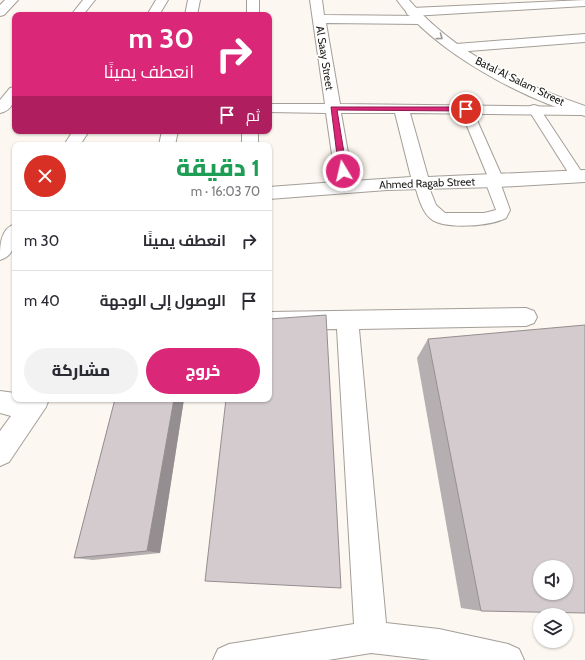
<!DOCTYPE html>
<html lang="ar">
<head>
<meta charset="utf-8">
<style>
	:root { --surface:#fff; --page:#f2f2f3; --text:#2b2b33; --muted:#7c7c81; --line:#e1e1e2; --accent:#db2777 }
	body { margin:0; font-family:Cabin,Cairo,sans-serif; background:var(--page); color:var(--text); direction:rtl; height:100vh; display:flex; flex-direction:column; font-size:15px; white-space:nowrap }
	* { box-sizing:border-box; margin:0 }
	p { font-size:13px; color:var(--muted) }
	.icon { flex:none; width:22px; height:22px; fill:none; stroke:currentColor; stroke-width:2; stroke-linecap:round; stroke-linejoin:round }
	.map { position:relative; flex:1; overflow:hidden; direction:ltr }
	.panel { position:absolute; left:12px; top:142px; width:260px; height:260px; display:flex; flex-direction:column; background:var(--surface); border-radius:8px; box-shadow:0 1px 3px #0004; direction:rtl }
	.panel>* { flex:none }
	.guide { position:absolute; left:12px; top:12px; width:260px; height:122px; border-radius:8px; box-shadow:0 1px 3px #0004; direction:rtl; background:#db2777; color:#fff; overflow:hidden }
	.tools { position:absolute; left:533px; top:560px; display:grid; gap:8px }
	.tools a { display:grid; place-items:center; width:40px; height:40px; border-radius:50%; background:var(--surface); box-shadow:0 1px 3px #0004; font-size:20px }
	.pin { position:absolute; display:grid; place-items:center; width:34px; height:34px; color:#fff; margin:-17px; border:2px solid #fff; border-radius:50%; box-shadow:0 1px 4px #0007 }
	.me { position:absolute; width:44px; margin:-22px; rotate:351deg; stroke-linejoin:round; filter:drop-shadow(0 0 3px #0008) }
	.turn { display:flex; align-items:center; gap:14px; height:84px; padding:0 12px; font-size:18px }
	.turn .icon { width:52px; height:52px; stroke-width:2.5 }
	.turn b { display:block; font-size:28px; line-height:34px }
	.then { display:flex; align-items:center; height:38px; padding:0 12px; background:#0003; gap:8px; font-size:15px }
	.round { display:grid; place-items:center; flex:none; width:42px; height:42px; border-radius:21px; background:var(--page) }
	.headline { display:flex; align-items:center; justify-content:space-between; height:68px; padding:0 12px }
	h1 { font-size:24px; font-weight:800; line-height:30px; color:#1e9e55 }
	.action { display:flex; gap:8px; margin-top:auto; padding:8px 12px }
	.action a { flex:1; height:46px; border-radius:24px; background:var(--accent); color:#fff; font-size:16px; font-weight:800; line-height:46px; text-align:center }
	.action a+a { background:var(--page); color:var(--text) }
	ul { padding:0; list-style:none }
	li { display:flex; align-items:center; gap:12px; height:60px; padding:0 12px; border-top:1px solid var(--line) }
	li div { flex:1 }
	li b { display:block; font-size:15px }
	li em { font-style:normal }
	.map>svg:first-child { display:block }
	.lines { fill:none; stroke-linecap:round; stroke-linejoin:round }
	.service-casing { stroke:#a39e98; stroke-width:2 }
	.minor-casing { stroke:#a39e98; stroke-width:2 }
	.primary-casing { stroke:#a39e98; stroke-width:2 }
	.service { fill:#fff; fill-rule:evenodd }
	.minor { fill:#fff; fill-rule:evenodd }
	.primary { fill:#fff; fill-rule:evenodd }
	.wall { fill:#b5afb1 }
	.shaded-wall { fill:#948e90 }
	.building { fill:#d3cbce; stroke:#948e90; fill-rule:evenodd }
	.oneway { stroke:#999998 }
	.route { fill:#db2777; stroke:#8e194d }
	.labels { text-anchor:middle; stroke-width:3; stroke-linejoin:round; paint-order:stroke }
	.far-street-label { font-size:11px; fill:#1d1c19; stroke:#fff }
</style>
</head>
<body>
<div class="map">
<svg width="585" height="660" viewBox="0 0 585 660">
	<rect width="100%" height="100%" fill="#fcf7f0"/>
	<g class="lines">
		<defs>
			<g id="service">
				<path d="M466,105l4,1 2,3 32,72 -3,4 9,25 -4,8c-15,8 -61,12 -75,1 -10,-8 -13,-24 -17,-36l2,-3 5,-2 5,2 10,25 9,8h39l12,-3 -11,-29 3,-4 -28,-68 2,-3z"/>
				<path d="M534,105l4,1 45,68 2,3 -2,3 -5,2 -5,-2 -45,-71 2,-3z"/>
			</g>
			<g id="minor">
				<path d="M5,0h13l-14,15 -4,1v-11z"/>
				<path d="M83,0h12l-12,15h-12z"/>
				<path d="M156,0h12l-9,15h-12z"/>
				<path d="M188,0h12l-3,15h-12z"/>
				<rect x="247" y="0" width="12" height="15"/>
				<path d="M310,0h12l2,15 96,1 4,1 2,3 -2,3 -4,1 -94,-1 14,81 245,3v6l-5,2 -170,-2 18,64 157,-7v12l-88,5 -110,3 -118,9v-12l67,-5 -10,-69 -57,-1v-8h56zM341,113h54l16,64 -58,4z"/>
				<path d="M585,0v6l-173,10 -4,-1 -2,-3 2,-3 4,-1z"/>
				<path d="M585,34v8l-129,10 -5,-1 -2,-3 2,-3 5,-1z"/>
				<path d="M15,87c0,12 -1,23 -15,26v-13l10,-12z"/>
				<path d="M73,131h16l-9,14h-16z"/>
				<path d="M162,131h16l-3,14h-16z"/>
				<rect x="242" y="131" width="16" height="14"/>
				<path d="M15,224c0,15 2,31 -15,36 0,-14 0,-31 15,-36z"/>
				<path d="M526,308l8,3 3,6 -3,6 -8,3 -167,3 27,294 53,6 69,15 11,5 5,11h-93l-60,-7 -43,7h-115l5,-11 11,-5 125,-20 -17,-295 -68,1v-18z"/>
				<path d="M0,391l15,2v6h34l-3,8 -37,55 -9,4v-35l11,-15 -11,-3z"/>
			</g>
			<path id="primary" d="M397,0h12c45,53 112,84 176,106v10c-60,-15 -152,-65 -188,-116z"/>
		</defs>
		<!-- service casing -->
		<use href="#service" class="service-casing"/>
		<!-- minor casing -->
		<use href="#minor" class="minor-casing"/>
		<!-- primary casing -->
		<use href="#primary" class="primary-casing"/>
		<!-- service -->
		<use href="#service" class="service"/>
		<!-- minor -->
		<use href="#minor" class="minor"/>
		<!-- primary -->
		<use href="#primary" class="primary"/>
	</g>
	<!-- wall -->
	<g class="wall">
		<path d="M428,339l53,272 -20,-3 -44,-250z"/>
		<path d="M115,399h69l-24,154 -67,7 -19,-2z"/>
	</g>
	<!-- shaded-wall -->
	<path class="shaded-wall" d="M174,399h10l-24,154 -13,-2z"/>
	<!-- building -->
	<g class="building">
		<path d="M326,315l15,273 -136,-7 21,-182h43v-80z"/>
		<path d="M585,325v288l-104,-2 -53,-272zM540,567h26v26h-26z"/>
		<path d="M115,399h59l-27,152 -73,7z"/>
	</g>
	<!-- one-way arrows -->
	<defs><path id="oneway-chevron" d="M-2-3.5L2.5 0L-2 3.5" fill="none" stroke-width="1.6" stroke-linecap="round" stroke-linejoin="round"/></defs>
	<use class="oneway" href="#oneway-chevron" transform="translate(440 37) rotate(36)"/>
	<!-- route -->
	<path class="route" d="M331,107h135l3,2 -3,2 -129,-1 10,61 -4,2 -4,-2z"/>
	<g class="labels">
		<!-- far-street labels -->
		<g class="far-street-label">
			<text transform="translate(325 58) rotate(81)" y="4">Al Saay Street</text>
			<text transform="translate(520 81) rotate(26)" y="4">Batal Al Salam Street</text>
			<text transform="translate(427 183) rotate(-2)" y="4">Ahmed Ragab Street</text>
		</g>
	</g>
</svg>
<div class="tools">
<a><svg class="icon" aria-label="sound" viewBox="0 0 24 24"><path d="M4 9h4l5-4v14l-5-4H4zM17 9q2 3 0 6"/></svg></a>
<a><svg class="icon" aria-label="layers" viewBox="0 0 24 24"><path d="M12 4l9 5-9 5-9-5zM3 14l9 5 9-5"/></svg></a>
</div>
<div class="pin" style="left:466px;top:109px;background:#d93025"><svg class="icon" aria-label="arrive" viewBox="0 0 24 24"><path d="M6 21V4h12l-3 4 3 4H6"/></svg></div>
<svg class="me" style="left:343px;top:171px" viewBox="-20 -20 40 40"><circle r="17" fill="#db2777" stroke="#fff" stroke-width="3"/><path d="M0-11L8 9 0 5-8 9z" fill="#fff"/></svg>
<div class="guide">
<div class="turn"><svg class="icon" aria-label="right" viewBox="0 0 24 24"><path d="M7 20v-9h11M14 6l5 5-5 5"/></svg><div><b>30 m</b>انعطف يمينًا</div></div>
<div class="then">ثم<svg class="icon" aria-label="arrive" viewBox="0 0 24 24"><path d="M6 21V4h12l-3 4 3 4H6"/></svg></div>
</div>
<section class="panel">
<div class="headline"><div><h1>1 دقيقة</h1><p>70 m · 16:03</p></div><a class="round" style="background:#d93025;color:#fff"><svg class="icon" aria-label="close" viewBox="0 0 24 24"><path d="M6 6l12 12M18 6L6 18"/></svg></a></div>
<ul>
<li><svg class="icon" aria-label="right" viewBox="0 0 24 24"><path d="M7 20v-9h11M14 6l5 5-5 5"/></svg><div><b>انعطف يمينًا</b></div><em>30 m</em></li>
<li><svg class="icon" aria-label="arrive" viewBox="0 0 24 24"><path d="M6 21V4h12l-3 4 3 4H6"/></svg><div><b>الوصول إلى الوجهة</b></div><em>40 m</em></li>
</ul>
<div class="action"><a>خروج</a><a>مشاركة</a></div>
</section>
</div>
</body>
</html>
